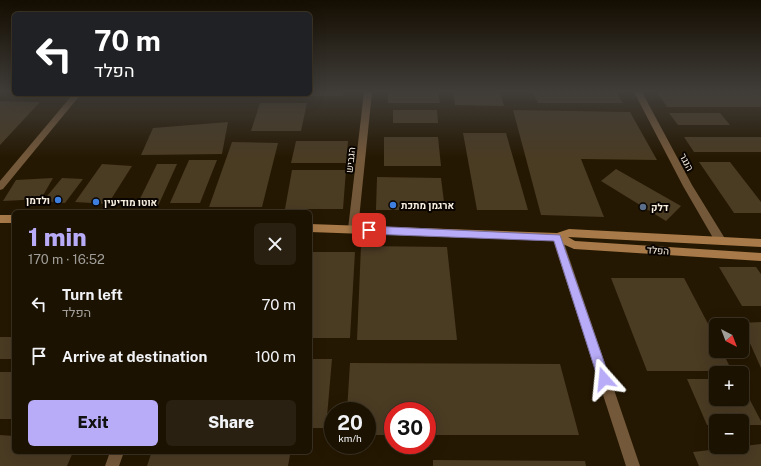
<!DOCTYPE html>
<html lang="en">
<head>
<meta charset="utf-8">
<style>
	:root { --surface:#1c1202; --page:#292011; --text:#f1f3f6; --muted:#a09e99; --line:#3a3224; --accent:#b8abf7 }
	body { margin:0; font-family:"Public Sans",Heebo,sans-serif; background:var(--page); color:var(--text); height:100vh; display:flex; flex-direction:column; font-size:15px; white-space:nowrap }
	* { box-sizing:border-box; margin:0 }
	p { font-size:13px; color:var(--muted) }
	.icon { flex:none; width:22px; height:22px; fill:none; stroke:currentColor; stroke-width:2; stroke-linecap:round; stroke-linejoin:round }
	.map { position:relative; flex:1; overflow:hidden }
	.details { position:absolute; left:12px; top:210px; width:300px; height:244px; display:flex; flex-direction:column; background:var(--surface); border-radius:6px; box-shadow:0 4px 16px #0002,0 0 0 1px var(--line) }
	.details>* { flex:none }
	.banner { position:absolute; left:12px; top:12px; width:300px; height:84px; border-radius:6px; box-shadow:0 4px 16px #0002,0 0 0 1px var(--line); background:#202124; color:#fff; overflow:hidden }
	.needle { width:26px; rotate:138deg }
	.fabs { position:absolute; left:709px; top:318px; display:grid; gap:8px }
	.fabs a { display:grid; place-items:center; width:40px; height:40px; border-radius:6px; background:var(--surface); box-shadow:0 4px 16px #0002,0 0 0 1px var(--line); font-size:20px }
	.speed { position:absolute; left:324px; top:402px; display:flex; gap:8px; font-size:20px; font-weight:700; text-align:center }
	.speed>* { display:grid; place-content:center; width:52px; height:52px; border-radius:50%; background:var(--surface); box-shadow:0 4px 16px #0002,0 0 0 1px var(--line); line-height:1 }
	.speed small { font-size:10px; font-weight:400 }
	.speed .limit { border:6px solid #d22; background:#fff; color:#111 }
	.pin { position:absolute; display:grid; place-items:center; width:34px; height:34px; color:#fff; margin:-17px; border-radius:8px; box-shadow:0 2px 6px #0006 }
	.me { position:absolute; width:44px; margin:-22px; rotate:342deg; stroke-linejoin:round; filter:drop-shadow(0 0 3px #0008) }
	.turn { display:flex; align-items:center; gap:14px; height:84px; padding:0 16px; font-size:18px }
	.turn .icon { width:52px; height:52px; stroke-width:2.5 }
	.turn b { display:block; font-size:28px; line-height:34px }
	.round { display:grid; place-items:center; flex:none; width:42px; height:42px; border-radius:6px; background:var(--page) }
	.summary { display:flex; align-items:center; justify-content:space-between; height:68px; padding:0 16px }
	h1 { font-size:24px; font-weight:800; line-height:30px; color:var(--accent) }
	.button { display:flex; gap:8px; margin-top:auto; padding:8px 16px }
	.button a { flex:1; height:46px; border-radius:6px; background:var(--accent); color:#111; font-size:16px; font-weight:800; line-height:46px; text-align:center }
	.button a+a { background:var(--page); color:var(--text) }
	ul { padding:0; list-style:none }
	li { display:flex; align-items:center; gap:12px; height:52px; padding:0 16px }
	li div { flex:1 }
	li b { display:block; font-size:15px }
	li em { font-style:normal }
	.map>svg:first-child { display:block }
	.building { fill:#4a3b23 }
	.lines { fill:none; stroke-linecap:round; stroke-linejoin:round }
	.street { fill:#74583a; fill-rule:evenodd }
	.secondary { fill:#a87a49; fill-rule:evenodd }
	.route { fill:#b8abf7; stroke:#786fa1 }
	.shop-dot { fill:#3f7fe0; stroke:#0a0501; stroke-width:1.5 }
	.service-dot { fill:#5c6f8a; stroke:#0a0501; stroke-width:1.5 }
	.labels { text-anchor:middle; stroke-width:4; stroke-linejoin:round; paint-order:stroke }
	.street-label { font-size:10px; fill:#f8efe1; stroke:#0a0501 }
	.poi-label { font-size:10px; font-weight:bold; fill:#f8efe1; stroke:#0a0501; text-anchor:start }
</style>
</head>
<body>
<div class="map">
<svg width="761" height="466" viewBox="0 0 761 466">
	<rect width="100%" height="100%" fill="#251802"/>
	<!-- building -->
	<g class="building">
		<path d="M310,92h33v4h-85v-2h52z"/>
		<path d="M388,92h50l2,11h-52z"/>
		<path d="M453,92h47l4,14 -49,-1z"/>
		<path d="M533,92h83l7,11h-85z"/>
		<path d="M657,92h100l4,4v11h-94z"/>
		<path d="M0,101l40,1 -40,43z"/>
		<path d="M260,103h47l-6,28h-50z"/>
		<path d="M393,110h44l1,13h-45z"/>
		<path d="M513,110l117,2 27,48 -76,-1 23,58 -63,-2z"/>
		<path d="M669,113h51l10,12h-52z"/>
		<path d="M228,122l-6,32 -81,1 12,-27z"/>
		<path d="M463,133h43l22,77h-51z"/>
		<path d="M384,137h54l3,29h-57z"/>
		<path d="M684,137h77v15h-67z"/>
		<path d="M296,141h52l-2,22h-55z"/>
		<path d="M232,142l46,1 -16,64h-53z"/>
		<path d="M189,160h28l-17,43h-30z"/>
		<path d="M699,162h31l31,40v11h-27z"/>
		<path d="M102,164l30,2 -24,38 -33,-2z"/>
		<path d="M157,164h20l-19,42 -21,-1z"/>
		<path d="M616,169l65,37 -15,15 -65,-40z"/>
		<path d="M292,170h54l-3,39h-58z"/>
		<path d="M377,177l64,1 4,32h-69z"/>
		<path d="M53,178l-12,21 -38,2 13,-21z"/>
		<path d="M62,178l21,1 -18,24 -22,-2z"/>
		<path d="M361,246l86,1 10,93h-100z"/>
		<path d="M310,252h45l-5,86h-40z"/>
		<path d="M719,267h37l5,7v32h-19z"/>
		<path d="M611,278h73l32,61v12h6l10,20h-85z"/>
		<path d="M761,322v46l-20,-45z"/>
		<rect x="0" y="337" width="14" height="22"/>
		<path d="M310,359h22l-6,69h-16z"/>
		<path d="M350,363l210,1 19,71h-152v-24h-34v24h-26v-24h-20z"/>
		<rect x="0" y="372" width="14" height="47"/>
		<path d="M687,379h29v20h26v-14l19,36v4h-19v-4h-26v4h-9z"/>
		<path d="M0,435l14,1v16h59l-6,14h-67z"/>
		<path d="M761,444v22h-62l-6,-14z"/>
		<path d="M151,454l139,1 -2,11h-141z"/>
		<path d="M433,460l152,1 1,5h-153z"/>
	</g>
	<g class="lines">
		<!-- street -->
		<g class="street">
			<path d="M364,92h8l-14,137 -1,3h-8l-1,-3z"/>
			<path d="M634,92h8l50,93 32,52 1,3 -1,3h-8l-33,-57z"/>
			<path d="M73,94h8l-78,95 -3,1v-9z"/>
			<path d="M557,233l4,1 1,3 78,229h-14l-74,-229 1,-3z"/>
			<path d="M110,452h14l-5,14h-14z"/>
		</g>
		<!-- secondary -->
		<g class="secondary">
			<rect x="0" y="215" width="14" height="8"/>
			<path d="M310,224l247,9 12,-4 192,10v8l-193,-10 7,4 186,12v8l-187,-12 -18,-8 -246,-9z"/>
		</g>
	</g>
	<!-- sky -->
	<linearGradient id="sky" x2="0" y2="1"><stop stop-color="#140d01"/><stop offset="0.58" stop-color="#403d39"/><stop offset="1" stop-color="#403d39" stop-opacity="0"/></linearGradient>
	<rect width="761" height="158" fill="url(#sky)"/>
	<!-- route -->
	<path class="route" d="M369,226l191,9 50,144 -2,5 -4,1 -4,-1 -2,-5 -44,-138 -185,-7 -5,-4z"/>
	<!-- markers -->
	<g class="shop-dot">
		<circle cx="58" cy="200" r="4"/>
		<circle cx="96" cy="202" r="4"/>
		<circle cx="393" cy="205" r="4"/>
	</g>
	<circle class="service-dot" cx="643" cy="207" r="4"/>
	<g class="labels">
		<!-- street labels -->
		<g class="street-label">
			<text transform="translate(350 160) rotate(-84)" y="4">הגביש</text>
			<text transform="translate(687 162) rotate(62)" y="4">הנגר</text>
			<text transform="translate(658 250) rotate(4)" y="4">הפלד</text>
		</g>
		<!-- poi labels -->
		<g class="poi-label">
			<text x="50" y="204" text-anchor="end">ולדמן</text>
			<text x="104" y="206">אוטו מודיעין</text>
			<text x="401" y="209">ארגמן מתכת</text>
			<text x="651" y="211">דלק</text>
		</g>
	</g>
</svg>
<div class="fabs">
<a><svg class="needle" viewBox="-14 -14 28 28"><path d="M0-13l5 13h-10z" fill="#e53935"/><path d="M0 13l5-13h-10z" fill="#a09e99"/></svg></a>
<a>+</a>
<a>−</a>
</div>
<div class="speed"><div>20<small>km/h</small></div><div class="limit">30</div></div>
<div class="pin" style="left:369px;top:230px;background:#d93025"><svg class="icon" aria-label="arrive" viewBox="0 0 24 24"><path d="M6 21V4h12l-3 4 3 4H6"/></svg></div>
<svg class="me" style="left:604px;top:379px" viewBox="-20 -20 40 40"><path d="M0-17L14 15 0 8-14 15z" fill="#b8abf7" stroke="#fff" stroke-width="4"/></svg>
<div class="banner">
<div class="turn"><svg class="icon" aria-label="left" viewBox="0 0 24 24"><path d="M17 20v-9H6M10 6l-5 5 5 5"/></svg><div><b>70 m</b>הפלד</div></div>
</div>
<section class="details">
<div class="summary"><div><h1>1 min</h1><p>170 m · 16:52</p></div><a class="round"><svg class="icon" aria-label="close" viewBox="0 0 24 24"><path d="M6 6l12 12M18 6L6 18"/></svg></a></div>
<ul>
<li><svg class="icon" aria-label="left" viewBox="0 0 24 24"><path d="M17 20v-9H6M10 6l-5 5 5 5"/></svg><div><b>Turn left</b><p>הפלד</p></div><em>70 m</em></li>
<li><svg class="icon" aria-label="arrive" viewBox="0 0 24 24"><path d="M6 21V4h12l-3 4 3 4H6"/></svg><div><b>Arrive at destination</b></div><em>100 m</em></li>
</ul>
<div class="button"><a>Exit</a><a>Share</a></div>
</section>
</div>
</body>
</html>
